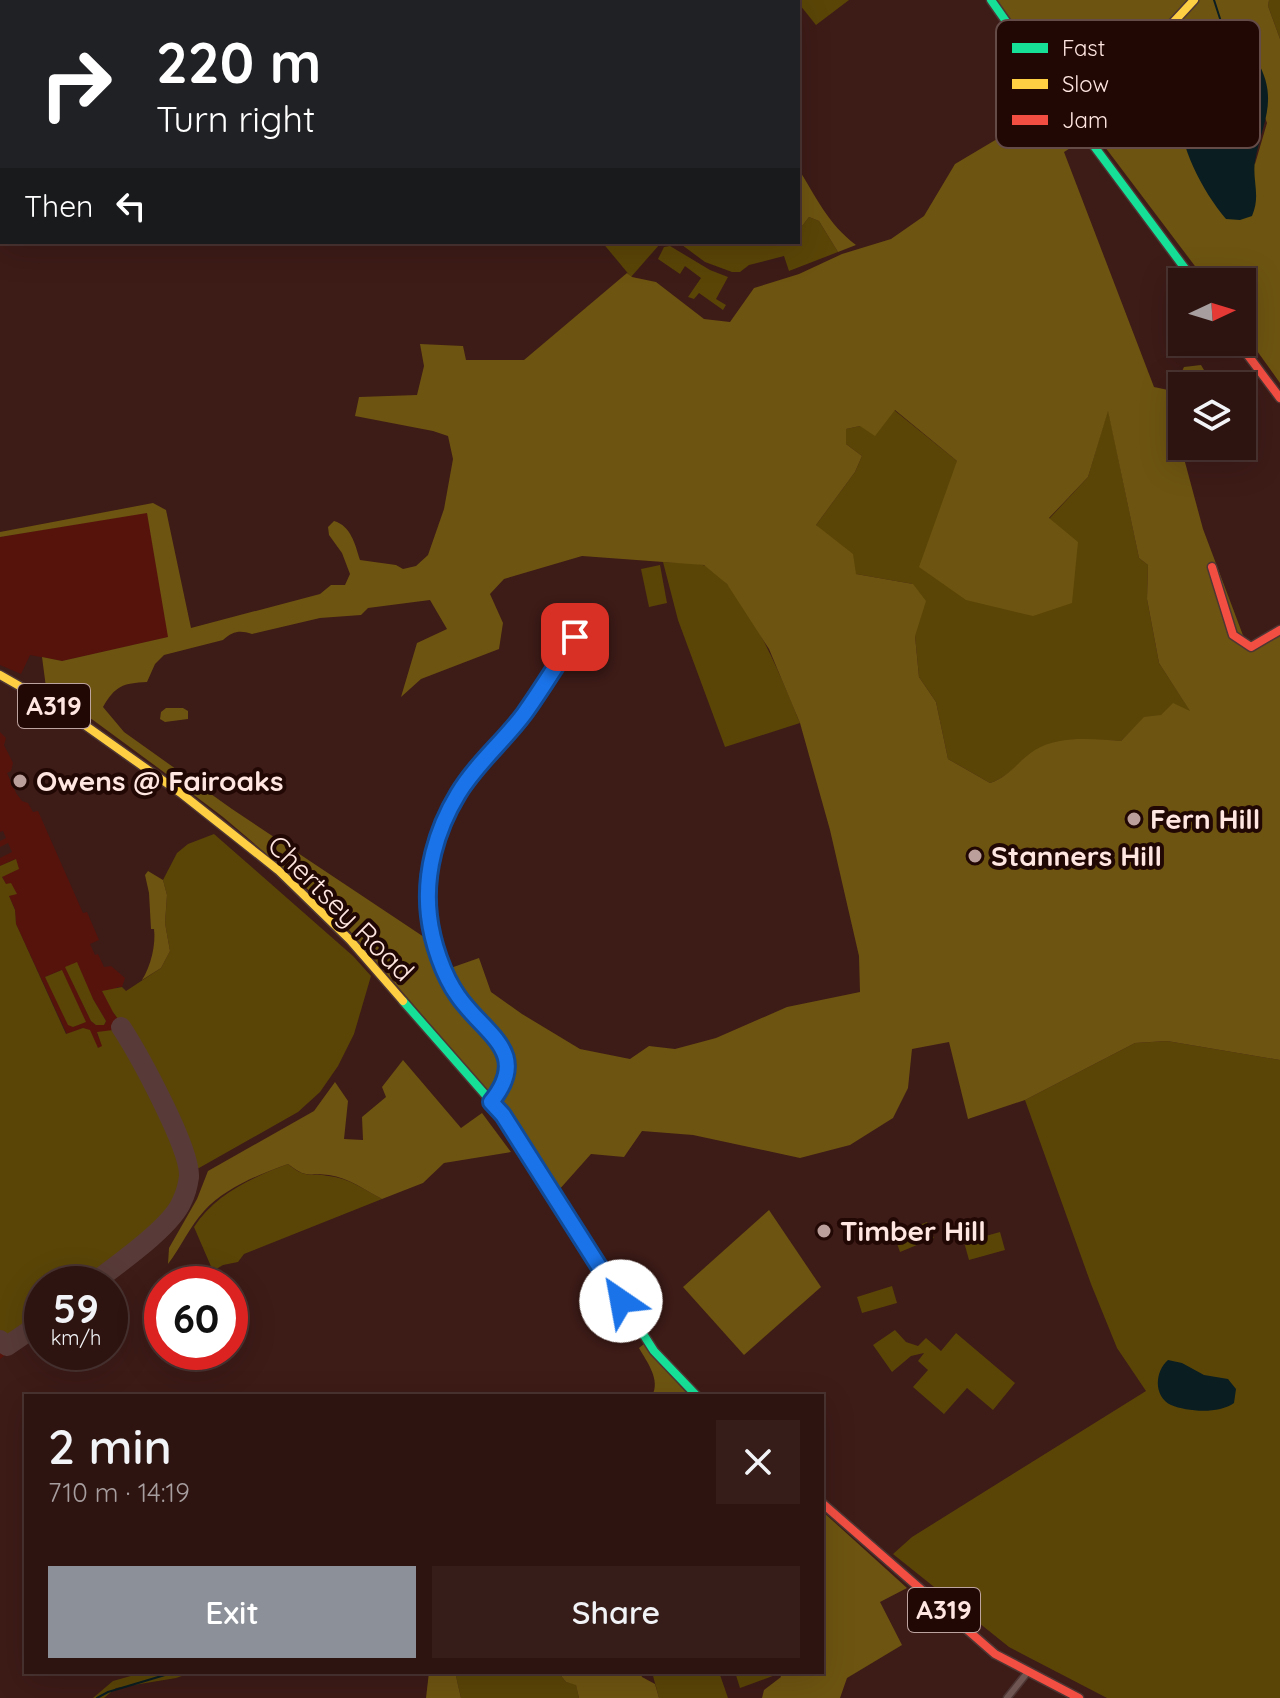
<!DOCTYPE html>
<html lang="en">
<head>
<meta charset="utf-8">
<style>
	:root { --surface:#2e1411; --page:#361d1a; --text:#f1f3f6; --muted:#a79e9f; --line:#493331; --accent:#8c9099 }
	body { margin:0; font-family:Quicksand,sans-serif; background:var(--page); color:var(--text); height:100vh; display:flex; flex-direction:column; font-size:30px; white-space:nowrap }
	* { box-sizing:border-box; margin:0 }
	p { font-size:26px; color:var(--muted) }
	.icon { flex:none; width:44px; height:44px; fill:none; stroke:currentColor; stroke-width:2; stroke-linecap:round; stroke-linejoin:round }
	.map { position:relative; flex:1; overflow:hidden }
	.sheet { position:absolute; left:24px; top:1394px; width:800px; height:280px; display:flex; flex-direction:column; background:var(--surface); border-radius:0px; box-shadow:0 8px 32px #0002,0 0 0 2px var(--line) }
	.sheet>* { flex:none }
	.hud { position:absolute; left:0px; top:0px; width:800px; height:244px; box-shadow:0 8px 32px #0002,0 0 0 2px var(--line); background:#202124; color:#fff; overflow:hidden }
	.needle { width:52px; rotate:86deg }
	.fabs { position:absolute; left:1168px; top:268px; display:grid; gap:16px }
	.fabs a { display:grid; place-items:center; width:88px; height:88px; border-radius:0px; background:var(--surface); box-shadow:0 8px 32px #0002,0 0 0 2px var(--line); font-size:40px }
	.speed { position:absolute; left:24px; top:1266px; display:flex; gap:16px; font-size:40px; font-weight:700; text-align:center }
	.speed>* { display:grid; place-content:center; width:104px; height:104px; border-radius:50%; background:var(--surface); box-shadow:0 8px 32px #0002,0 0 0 2px var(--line); line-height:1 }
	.speed small { font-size:20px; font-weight:400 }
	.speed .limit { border:12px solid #d22; background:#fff; color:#111 }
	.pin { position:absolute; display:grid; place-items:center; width:68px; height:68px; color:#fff; margin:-34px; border-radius:16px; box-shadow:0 4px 12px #0006 }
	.me { position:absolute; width:88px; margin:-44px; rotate:327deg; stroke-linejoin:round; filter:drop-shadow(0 0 6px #0008) }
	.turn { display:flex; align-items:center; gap:28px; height:168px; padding:0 24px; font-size:36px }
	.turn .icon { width:104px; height:104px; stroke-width:2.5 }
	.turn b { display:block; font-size:56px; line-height:68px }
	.then { display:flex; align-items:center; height:76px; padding:0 24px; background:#0003; gap:16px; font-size:30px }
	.round { display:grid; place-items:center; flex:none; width:84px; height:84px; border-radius:0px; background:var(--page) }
	.summary { display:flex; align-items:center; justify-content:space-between; height:136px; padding:0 24px }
	h1 { font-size:48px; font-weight:600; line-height:60px }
	.primary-button { display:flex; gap:16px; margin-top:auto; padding:16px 24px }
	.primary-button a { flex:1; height:92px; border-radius:0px; background:var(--accent); color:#fff; font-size:32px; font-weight:600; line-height:92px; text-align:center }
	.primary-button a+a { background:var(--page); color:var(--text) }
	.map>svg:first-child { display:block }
	.built { fill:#56130c; fill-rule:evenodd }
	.green { fill:#5a4507 }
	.forest { fill:#6d5411; fill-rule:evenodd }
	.water { fill:#0a1d21 }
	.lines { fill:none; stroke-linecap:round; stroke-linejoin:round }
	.stream { stroke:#0a1d21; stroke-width:2 }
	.taxiway { stroke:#583b38; stroke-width:20 }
	.street-casing { stroke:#4d3633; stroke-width:9 }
	.fast-casing { stroke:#4d3633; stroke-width:11 }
	.slow-casing { stroke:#4d3633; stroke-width:11 }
	.jam-casing { stroke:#4d3633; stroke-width:11 }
	.street { stroke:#705652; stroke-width:6 }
	.fast { stroke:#16e098; stroke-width:8 }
	.slow { stroke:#ffcf43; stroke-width:8 }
	.jam { stroke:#f24e42; stroke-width:8 }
	.route-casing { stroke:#114b97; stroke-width:20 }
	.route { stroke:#1a73e8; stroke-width:14 }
	.poi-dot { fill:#bb9f9a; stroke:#220805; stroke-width:3 }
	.labels { text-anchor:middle; stroke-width:8; stroke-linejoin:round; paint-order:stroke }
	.shield { fill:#220805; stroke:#bda39f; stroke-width:2 }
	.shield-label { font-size:26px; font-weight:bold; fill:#ffe6e1 }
	.poi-label { font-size:28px; font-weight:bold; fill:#ffe6e1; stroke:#220805; text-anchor:start }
	.street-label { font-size:28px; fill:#ffe6e1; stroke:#220805 }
	.key { fill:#220805; stroke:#644b47; stroke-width:2 }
	.key-label { font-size:22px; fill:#ffe6e1 }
</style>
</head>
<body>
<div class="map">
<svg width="1280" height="1698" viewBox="0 0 1280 1698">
	<rect width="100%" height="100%" fill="#3d1b17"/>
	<!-- built -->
	<g class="built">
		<path d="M147,512l22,125 -107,24 -32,-6 -9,19 -21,-9v-128z"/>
		<path d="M0,732l6,6 -2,7 9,18 -2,8 -4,2 9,20 6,8 6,2 5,9 5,-1 45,102 4,-1 12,28 -9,4 5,11 3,-1 6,13 7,-1 14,12 -3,9h-5l-4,25 34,49 44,103v24l-8,19 -35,41 -49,36h-21l73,-57 22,-22 8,-18v-23l-49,-109 -19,-25 -16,4 6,12 -5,2 -15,-20 -16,6 -51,-110 -1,-15 -6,-13 2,-1 -9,-19 16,-7 -3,-10 -15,7v-8l12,-6 -4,-9 -8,4v-6l6,-3 -3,-7 -3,1zM66,968l27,31 13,22 -2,4h-8l-5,-4zM61,970l24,52 -12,5 -28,-50z"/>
		<path d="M42,1312v15l-42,32v-28l3,4 8,1z"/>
	</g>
	<!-- green -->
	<g class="green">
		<path d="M770,0h79l-33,25 -20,-25z"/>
		<path d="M1269,0h11v39l-12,-33z"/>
		<path d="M809,217l10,4 19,31 -49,19 -5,-15 -35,9 -9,7h-8l-27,-10 -27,-20h120v-16h4z"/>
		<path d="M602,242h51l6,3 -28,32z"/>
		<path d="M670,246l40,24 18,7 -12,22 10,6 -3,5 -24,-17 -5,6 -6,-2 13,-19 -16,-12 -5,8 -22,-15 6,-12z"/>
		<path d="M1108,409l31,149 9,7 -1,34 12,64 32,49 -47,6 -23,23c-23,-1 -70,-2 -89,12 -15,11 -24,24 -42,30l-42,-24 -12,-57 -17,-25 -4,-41 -2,-52 -57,-10 -40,-49 39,-53 7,-16 -16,-12v-15l14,-3 34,-16 63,51 92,58 39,-42z"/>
		<path d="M663,562c12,1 32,-1 43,4 40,22 77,115 94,157l-75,24 -47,-127z"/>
		<path d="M660,565l7,38 -18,4 -8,-38z"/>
		<path d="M214,834l139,122 18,20 -17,58 -16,32 -18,26 -22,20 -99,56 -7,-1 -50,-115 -29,-40 -11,-21 20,-4 4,4 35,-23 9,-17 -5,-28 2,-28 -4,-15 14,-27 11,-9z"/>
		<path d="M16,859l3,10 -17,8 4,7 5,-1 6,11 -8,2 6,14 1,14 50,110 17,-6 7,2 8,18 4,-2 -5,-14 16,-2 23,32 42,96 4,20 -3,15 -6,12 -22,22 -73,57h-36v28l-33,24 -9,-5v-465z"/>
		<path d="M77,962l16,37 13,22 -2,4h-8l-5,-4 -26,-54z"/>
		<path d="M62,970l24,52 -13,5 -5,-2 -23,-48z"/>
		<path d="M1167,1041l113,19v638h-173l-98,-51 -116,-93 19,-17 234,-146 -29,-43 -26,-64 -66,-184 110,-57z"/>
		<path d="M288,1164c20,16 19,8 41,12 20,2 36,14 53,23l-138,55 -6,8 -15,3 -10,6 -19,-44c21,-33 59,-50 94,-63z"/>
		<path d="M927,1222l7,16 -34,14 -6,-17z"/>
		<path d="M1000,1232l5,18 -36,10 -5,-18z"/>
		<path d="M892,1286l5,17 -35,10 -5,-16z"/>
		<path d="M895,1330l11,12 12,4 8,-8 15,13 15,-18 59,50 -22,27 -26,-22 -23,26 -31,-27 15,-17 -10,-9 6,-8 -13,3 -19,16 -19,-27z"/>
		<path d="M145,1672h49l-18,6 -60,10 -12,10h-11l20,-17z"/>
		<path d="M455,1672h103l8,10 10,2 3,14h-118z"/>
		<path d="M652,1672h67l9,26h-69z"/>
		<path d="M735,1672h42l1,2 -38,14z"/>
	</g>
	<!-- forest -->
	<g class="forest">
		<path d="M996,0h273l-1,6 12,33v344l-38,-53v-48h-35l-127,-168 -17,-18zM1244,59l23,64 -12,41 -76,-63c20,-17 40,-35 65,-42z"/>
		<path d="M1059,102l24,38 -19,12 90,235 19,4 11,-24 17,-2 6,10 -5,11h-20v29l-7,10 28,104 44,117 33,-14v428l-113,-19 -32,2 -110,57 -57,19 -19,-77 -37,7 -4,39 -15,30 -43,27 -50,13 -107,-23 -51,-4 -18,26 -33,-3 -33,37 -61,-89 -166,-193 -108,-92 -62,-47 -68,-50 -46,-25 -5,-38 20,4 106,-24 -21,-124 -147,24v-5l153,-29 13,7 25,118 129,-34 11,-9h14l5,-11 -8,-21 -13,-18 -1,-8 6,-6c17,5 21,23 26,39l36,5 7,4 13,-3 12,-11 16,-46 9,-50 -5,-23 -15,-5 -78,-15 4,-19 58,-2 7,-29 -4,-22 43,2 3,14h58l103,-87 5,4 24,5 48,37 26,3 24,-34 45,-14 43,-20 49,-15 33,-23 31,-52zM895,410l62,51 -38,106 47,33 67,16 39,-13 6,-61 -29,-24 39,-41 20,-66 31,147 9,7 -1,34 12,64 31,48 -17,-8 -12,12 -17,2 -23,24c-28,-2 -61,-6 -86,9 -17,11 -26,27 -45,33l-42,-24 -12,-57 -17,-25 -4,-41 11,-35 -13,-17 -57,-10 -3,-20 -37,-29 39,-53 7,-16 -16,-12v-15l14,-3 15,10zM582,556l122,9 23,19 42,65 31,74 30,107 29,126 1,36 -73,15 -71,31 -41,11 -26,-3 -19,13 -50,-10 -58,-35 -31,-22 -12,-34 -37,13 -12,-30 -198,-132 -108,-77 -21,-25c12,-21 20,-24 44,-25l8,-18 9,-9 59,-15c10,-9 17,-10 29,-6l68,-16 41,-3 7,-7 62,-8 17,29 -30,14 -16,54 20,-18 78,-30 4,-26 -13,-29 14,-15z"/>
		<path d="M798,168c18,29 30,56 58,77l-18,7 -19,-31 -10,-4 -7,9h-4z"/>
		<path d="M166,708h17l5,3v8l-23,3 -5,-3 1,-7z"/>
		<path d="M148,871l15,9 4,15 -2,28 5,28 -9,17 -19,12c9,-14 14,-36 12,-51h-3l-2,-36 -4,-18z"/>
		<path d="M403,1060l58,68 21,-15 29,39 -67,11 -21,20 -41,16c-17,-9 -33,-21 -53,-24 -22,-3 -20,5 -41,-11 -28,10 -63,24 -84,47 -14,15 -23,36 -36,53l1,-16 28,-49 11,-28 106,-60 21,-29 13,19 -4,38 19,1 -1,-23 24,-20 -4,-10z"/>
		<path d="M769,1210l52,77 -77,68 -61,-68z"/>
		<path d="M644,1344l45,52h-37c9,-16 -5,-34 -13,-48z"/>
		<path d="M822,1511l85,77 -27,14 22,43 -55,33 -7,20h-78l2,-8 17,-13 -2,-5h43z"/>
		<path d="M429,1672h26l6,26h-35z"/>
		<path d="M558,1672h82l2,5 13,7 4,14h-80l-3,-13 -10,-3z"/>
	</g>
	<!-- water -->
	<g class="water">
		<path d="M1244,59h12c24,40 6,63 -1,102 -3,20 6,34 -3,55l-12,4 -14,-1c-25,-30 -50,-78 -47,-118 21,-17 39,-35 65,-42z"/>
		<path d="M1168,1360l14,3 22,12 24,4 8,10 -2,14c-15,11 -46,9 -63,2 -18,-9 -16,-34 -3,-45z"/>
	</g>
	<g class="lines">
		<!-- stream -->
		<g class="stream">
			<path d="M1214,0l20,62"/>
			<path d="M97,1698l11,-6 67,-20"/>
		</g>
		<!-- taxiway -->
		<g class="taxiway">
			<path d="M92,1284c23,-18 80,-57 90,-83 3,-6 6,-17 7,-24 2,-28 -51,-124 -68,-150"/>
			<path d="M0,1340l7,6 35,-24"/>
		</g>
		<defs>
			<path id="street" d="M1007,1698l20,-25"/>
			<g id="fast">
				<path d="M991,0l97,138 107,144"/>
				<path d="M403,1001l100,114 151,236 43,45"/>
				<path d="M491,1102c9,-14 19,-28 14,-45 -7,-27 -37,-44 -51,-68 -37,-61 -32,-137 5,-197 14,-22 34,-41 51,-61"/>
			</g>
			<g id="slow">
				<path d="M1079,124l115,-124"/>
				<path d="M0,675l72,41 110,78 96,76 72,70 53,61"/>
			</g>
			<g id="jam">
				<path d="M1238,342l42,56"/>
				<path d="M1212,567l21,68 18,12 29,-17"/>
				<path d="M510,731l65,-94"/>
				<path d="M822,1503l173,151 84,44"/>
			</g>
		</defs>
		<!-- street casing -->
		<use href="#street" class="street-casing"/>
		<!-- fast casing -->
		<use href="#fast" class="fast-casing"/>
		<!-- slow casing -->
		<use href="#slow" class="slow-casing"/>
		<!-- jam casing -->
		<use href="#jam" class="jam-casing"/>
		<!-- street -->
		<use href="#street" class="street"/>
		<!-- fast -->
		<use href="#fast" class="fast"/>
		<!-- slow -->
		<use href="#slow" class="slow"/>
		<!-- jam -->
		<use href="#jam" class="jam"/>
	</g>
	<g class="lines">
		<defs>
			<path id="route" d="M575,637c-17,25 -33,52 -51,77 -20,27 -48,50 -66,80 -22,36 -34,80 -29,122 3,26 14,59 29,80 26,38 74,56 33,106l12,13 118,186"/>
		</defs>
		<!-- route casing -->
		<use href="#route" class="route-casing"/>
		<!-- route -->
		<use href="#route" class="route"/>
	</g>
	<!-- markers -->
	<g class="poi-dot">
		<circle cx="20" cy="781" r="8"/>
		<circle cx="1134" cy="819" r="8"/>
		<circle cx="975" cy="856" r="8"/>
		<circle cx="824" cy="1231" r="8"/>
	</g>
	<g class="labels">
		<!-- shield labels -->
		<g class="shield">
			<rect x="18" y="684" width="72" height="44" rx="6"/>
			<rect x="908" y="1588" width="72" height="44" rx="6"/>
		</g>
		<g class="shield-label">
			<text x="54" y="715">A319</text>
			<text x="944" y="1619">A319</text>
		</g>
		<!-- poi labels -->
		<g class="poi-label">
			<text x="36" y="791">Owens @ Fairoaks</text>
			<text x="1150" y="829">Fern Hill</text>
			<text x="991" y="866">Stanners Hill</text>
			<text x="840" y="1241">Timber Hill</text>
		</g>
		<!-- street labels -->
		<g class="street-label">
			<text transform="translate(341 908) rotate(45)" y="10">Chertsey Road</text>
		</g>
	</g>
	<!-- legend -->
	<rect x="996" y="20" width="264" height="128" rx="12" class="key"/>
	<rect x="1012" y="43" width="36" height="10" fill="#16e098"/>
	<rect x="1012" y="79" width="36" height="10" fill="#ffcf43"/>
	<rect x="1012" y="115" width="36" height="10" fill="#f24e42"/>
	<g class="key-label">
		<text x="1062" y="56">Fast</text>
		<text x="1062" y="92">Slow</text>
		<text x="1062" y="128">Jam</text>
	</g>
</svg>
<div class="fabs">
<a><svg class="needle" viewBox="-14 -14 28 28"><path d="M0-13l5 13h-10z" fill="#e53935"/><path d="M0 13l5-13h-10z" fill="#a79e9f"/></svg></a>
<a><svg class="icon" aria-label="layers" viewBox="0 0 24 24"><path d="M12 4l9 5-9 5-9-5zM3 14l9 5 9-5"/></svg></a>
</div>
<div class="speed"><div>59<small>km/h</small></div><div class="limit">60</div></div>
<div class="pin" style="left:575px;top:637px;background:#d93025"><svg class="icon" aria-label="arrive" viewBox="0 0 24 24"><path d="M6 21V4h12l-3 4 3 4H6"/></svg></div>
<svg class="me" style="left:621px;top:1301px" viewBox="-20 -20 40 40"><circle r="19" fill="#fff"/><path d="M0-13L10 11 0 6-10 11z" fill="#1a73e8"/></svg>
<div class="hud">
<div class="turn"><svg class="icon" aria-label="right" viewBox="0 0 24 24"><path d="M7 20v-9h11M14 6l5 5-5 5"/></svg><div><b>220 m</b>Turn right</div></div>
<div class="then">Then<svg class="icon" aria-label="left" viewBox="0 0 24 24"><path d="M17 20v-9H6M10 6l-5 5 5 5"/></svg></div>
</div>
<section class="sheet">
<div class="summary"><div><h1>2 min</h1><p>710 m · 14:19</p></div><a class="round"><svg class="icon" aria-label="close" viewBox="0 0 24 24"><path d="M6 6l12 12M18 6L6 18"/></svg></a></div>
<div class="primary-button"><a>Exit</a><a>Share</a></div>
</section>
</div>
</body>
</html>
